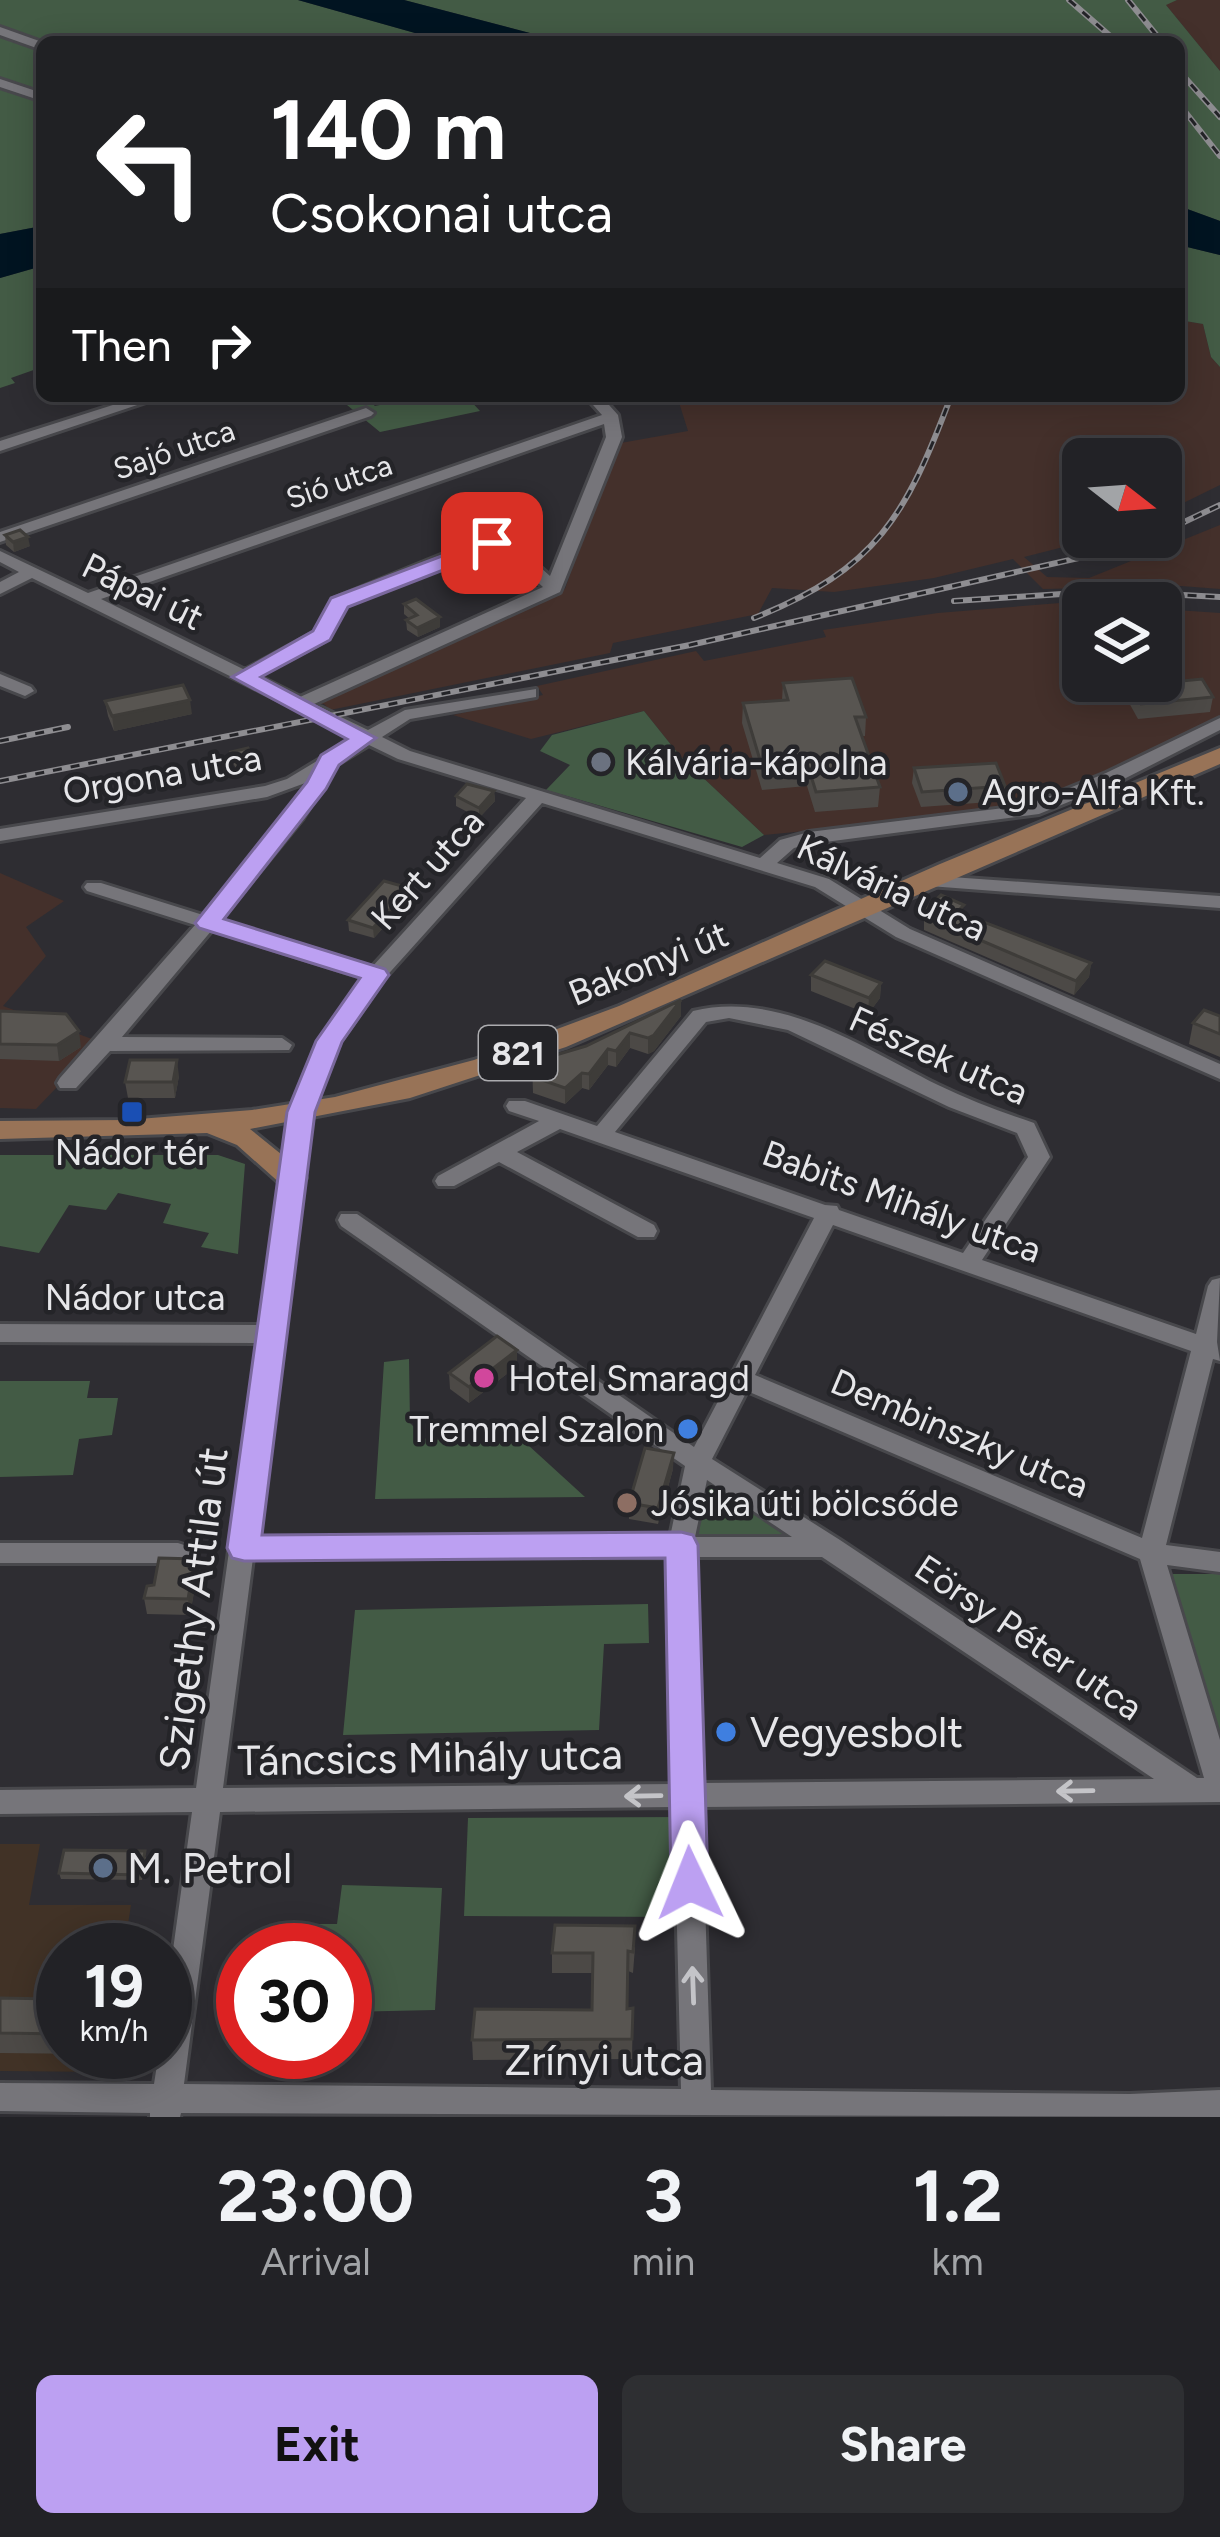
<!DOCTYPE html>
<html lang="en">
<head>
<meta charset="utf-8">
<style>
	:root { --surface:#222226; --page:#2e2f32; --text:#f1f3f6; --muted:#a2a4a7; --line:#3f3f43; --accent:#bca0f2 }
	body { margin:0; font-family:Figtree,sans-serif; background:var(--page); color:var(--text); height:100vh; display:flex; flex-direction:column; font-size:45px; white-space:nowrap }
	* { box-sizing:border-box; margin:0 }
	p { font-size:39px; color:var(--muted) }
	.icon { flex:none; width:66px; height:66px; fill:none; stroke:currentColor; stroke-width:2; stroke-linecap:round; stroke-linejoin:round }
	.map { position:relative; height:2117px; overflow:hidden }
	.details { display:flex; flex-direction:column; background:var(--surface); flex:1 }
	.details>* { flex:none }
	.top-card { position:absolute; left:36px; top:36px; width:1149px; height:366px; border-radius:18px; box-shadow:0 6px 30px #0003,0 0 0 3px var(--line); background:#202124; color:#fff; overflow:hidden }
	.needle { width:78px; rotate:107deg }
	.fabs { position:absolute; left:1062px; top:438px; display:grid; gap:24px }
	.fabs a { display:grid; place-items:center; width:120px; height:120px; border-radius:18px; background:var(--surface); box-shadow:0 6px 30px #0003,0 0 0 3px var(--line); font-size:60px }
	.speed { position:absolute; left:36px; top:1923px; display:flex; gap:24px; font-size:60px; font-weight:700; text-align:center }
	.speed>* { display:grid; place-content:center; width:156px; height:156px; border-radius:50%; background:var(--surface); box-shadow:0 6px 30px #0003,0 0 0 3px var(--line); line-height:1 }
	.speed small { font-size:30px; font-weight:400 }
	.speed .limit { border:18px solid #d22; background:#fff; color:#111 }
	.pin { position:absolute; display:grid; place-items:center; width:102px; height:102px; color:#fff; margin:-51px; border-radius:24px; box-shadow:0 6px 18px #0006 }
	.me { position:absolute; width:132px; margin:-66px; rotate:358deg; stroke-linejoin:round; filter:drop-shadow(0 0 9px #0008) }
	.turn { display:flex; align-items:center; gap:42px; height:252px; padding:0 36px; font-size:54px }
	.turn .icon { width:156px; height:156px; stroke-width:2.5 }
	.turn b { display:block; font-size:84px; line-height:102px }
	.then { display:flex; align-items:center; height:114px; padding:0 36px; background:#0003; gap:24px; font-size:45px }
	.eta { display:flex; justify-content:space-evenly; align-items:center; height:204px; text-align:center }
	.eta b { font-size:72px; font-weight:700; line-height:84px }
	.cta { display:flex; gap:24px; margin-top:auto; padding:24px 36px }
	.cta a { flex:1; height:138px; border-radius:18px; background:var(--accent); color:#111; font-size:48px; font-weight:700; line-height:138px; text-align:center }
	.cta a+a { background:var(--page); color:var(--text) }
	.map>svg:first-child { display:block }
	.commercial { fill:#413226 }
	.industrial { fill:#44302b }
	.green { fill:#435b45 }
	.water { fill:#011421 }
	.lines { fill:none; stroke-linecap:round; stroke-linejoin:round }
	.minor-casing { stroke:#48484c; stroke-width:6 }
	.major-casing { stroke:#48484c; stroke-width:6 }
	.minor { fill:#76757a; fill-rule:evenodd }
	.major { fill:#987357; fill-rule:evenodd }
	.rail-casing { stroke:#8e8d91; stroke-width:6 }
	.rail { stroke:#242428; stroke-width:3; stroke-dasharray:9; stroke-linecap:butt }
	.wall { fill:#4c4946 }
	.shaded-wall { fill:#3e3c39 }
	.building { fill:#585551; stroke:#3e3c39; stroke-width:3 }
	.oneway { stroke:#c4c4c8 }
	.route { fill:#bca0f2; stroke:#7a689d; stroke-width:3 }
	.worship-dot { fill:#6b7280; stroke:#242428; stroke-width:4.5 }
	.service-dot { fill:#5c6f8a; stroke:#242428; stroke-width:4.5 }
	.transit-dot { fill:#1a4fb4; stroke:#242428; stroke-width:4.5 }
	.hotel-dot { fill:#d1479c; stroke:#242428; stroke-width:4.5 }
	.shop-dot { fill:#3f7fe0; stroke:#242428; stroke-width:4.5 }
	.education-dot { fill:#8d6e63; stroke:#242428; stroke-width:4.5 }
	.labels { text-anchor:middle; stroke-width:9; stroke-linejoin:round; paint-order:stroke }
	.far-street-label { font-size:30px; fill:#e6e6e9; stroke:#242428 }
	.shield { fill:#242428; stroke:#acacaf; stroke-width:3 }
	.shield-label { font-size:33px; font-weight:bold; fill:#e6e6e9 }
	.street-label { font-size:36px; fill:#e6e6e9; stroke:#242428 }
	.poi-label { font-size:36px; fill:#e6e6e9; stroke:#242428; text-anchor:start }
	.near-street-label { font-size:42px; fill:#e6e6e9; stroke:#242428 }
	.near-poi-label { font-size:42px; fill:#e6e6e9; stroke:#242428; text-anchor:start }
</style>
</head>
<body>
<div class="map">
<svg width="1220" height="2117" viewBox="0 0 1220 2117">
	<rect width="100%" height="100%" fill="#2e2d32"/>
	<!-- commercial -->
	<path class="commercial" d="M0,1844h40l-11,61h102l-7,45h-61v102h45l-3,20 -105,-1z"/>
	<!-- industrial -->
	<g class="industrial">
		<path d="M1177,0h43v71l-55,-67z"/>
		<path d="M1179,320l24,4 8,33 9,10v118l-59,29v-55h-78v78h20l-79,20 23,20 42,1 131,-53v64l-39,-3 -138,3 -30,-30 -79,19 -100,14 -62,-4 -14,26 -145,29 -3,10 -280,57 -6,-6h-17l258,-115 50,-145 73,-13 -11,-35h502z"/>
		<path d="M1060,603l23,2v76h78v-72l59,4v105l-153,76 -54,17 -249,24 -84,-79 -36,-45 -113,28 -78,-24 90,-20 -6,-9 159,-35 8,10 122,-24 -3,-7 115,-17z"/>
		<path d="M0,873l64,28 -38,26 20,29 -43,50 97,36 -64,67 -36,-1z"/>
	</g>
	<!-- green -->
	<g class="green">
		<path d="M0,0h298l149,42h-405v184l-42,8z"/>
		<path d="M404,0h773l-11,5 54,66v150l-41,-15v-164h-615z"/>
		<path d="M1179,245l41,10v112l-9,-10 -8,-33 -24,-4z"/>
		<path d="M42,266v101l-31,11 4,5 -15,5v-110z"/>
		<path d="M336,396h27l12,10 47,-10h44l14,15 -100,21z"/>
		<path d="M644,711l36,45 84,79 -22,12 -196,-57 24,-25 -30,-14 12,-16z"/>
		<path d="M0,1155h218l27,9 -7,90 -37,-7 8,-14 -46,-10 8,-19 -53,-11 -12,17 -37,-5 -30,48 -39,-7z"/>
		<path d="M409,1359l1,64 21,21 32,-21 28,23 25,-12 69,63 -210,2 9,-137z"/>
		<path d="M0,1381h90l-3,17h31l-6,37 -33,4 -6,36 -73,2z"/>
		<path d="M707,1479l101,62 -112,-5z"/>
		<path d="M1172,1574h48v161z"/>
		<path d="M648,1604l1,39 -45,1 -5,86 -256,5 12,-125z"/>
		<path d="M683,1817l4,100 -223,-1 4,-98z"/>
		<path d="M342,1885l100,3 -7,122 -90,2v-62h-44l2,-26h34z"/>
	</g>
	<!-- water -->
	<g class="water">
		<path d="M298,0h106l160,42h-117z"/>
		<path d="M1179,206l41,15v34l-41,-10z"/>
		<path d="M42,226v40l-42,12v-44z"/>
	</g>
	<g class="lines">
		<defs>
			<g id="minor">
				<path d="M0,27l42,15v8l-42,-15z"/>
				<path d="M0,79l42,14v8l-42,-14z"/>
				<path d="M141,396h23l-164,55v-10z"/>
				<path d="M585,396h16l17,19 4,22 -62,155 -246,112 54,26 37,-20 131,-21v8l-6,1 -120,21 -28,18 28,14 350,107 20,-18 29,-8 219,-27 78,-32 114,-55v12l-100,51 -81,33 -229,30 -16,4 -17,15 52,16 81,50 310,135v15l-324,-142 -81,-50 -273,-84 -159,177 -43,62 -28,70 -56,426 414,-1 15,-71 -344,-240 -3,-6 3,-6h16l337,233 120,-229 -254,-89 -43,23 137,73 3,6 -3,6h-16l-139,-75 -45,24h-16l-3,-5 3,-5 101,-55 -30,-10 -3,-5 3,-5h16l72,25 96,-115c87,-21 170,37 245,74 31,15 63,27 96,38l16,34 -68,103 214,74 12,-48 4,-6 8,-2 -3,64 3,19 -7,-2 -47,186 54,7v20l-53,-7 53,175v62l-518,5 9,283 419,4 90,-4v27l-1039,-4 -1,4h-30v-4l-150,-2v-28l154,1 5,-32h6v-44l27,-196 -192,2v-24l196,-2 62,-445 -258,-1v-18l260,1 30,-213 30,-71 44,-63 -152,-48 -90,107 160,1 10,7 -3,5 -179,1 -34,37h-16l-3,-5 3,-5 135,-153 -108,-34 -3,-4 3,-4h14l102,32 74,-89 31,-44 -41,15 -267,44v-12l265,-43 22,-7 68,-41 -323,-160 -32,16v-12l19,-10 -19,-10v-11l88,42 514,-178zM604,424l2,13 -56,139 -37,-33 -40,-1 -140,57 -18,33 -70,38 -144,-71zM481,550l22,1 40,36 -243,110 -42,-21 70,-37 18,-33zM369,745l29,14 128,39 -154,169 -152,-47 83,-102 33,-53zM729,1018l59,12 161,77 68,26 11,24 -65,96 -124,-43 -2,-4 -12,-1 -210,-73 91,-110zM833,1225l358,126 -49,187 -387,-163zM747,1391l393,168 64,219h-7l-357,-238 -128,-81zM707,1480l85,57h-97zM669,1557l5,227 -451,4 30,-230zM694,1557h128l332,222 -453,4zM674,1807l7,282 -497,-5 36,-272z"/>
				<path d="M366,408l8,5 -3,3 -371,126v-10z"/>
				<path d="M0,674l31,13 3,4 -9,5 -25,-10z"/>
				<path d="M923,875l297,21v12l-304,-23 -3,-4z"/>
				<path d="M0,1543h178l9,3 4,7 -4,7 -9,3h-178z"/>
			</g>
			<path id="major" d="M1220,748v16l-654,283 -156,51 -160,31 52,42 4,7 -4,7h-20l-45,-40 -30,-12 -207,6v-18l126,-1 126,-10 83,-13 139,-37 145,-54 321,-142z"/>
		</defs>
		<!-- minor casing -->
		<use href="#minor" class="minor-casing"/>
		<!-- major casing -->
		<use href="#major" class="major-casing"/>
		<!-- minor -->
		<use href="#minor" class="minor"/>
		<!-- major -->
		<use href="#major" class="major"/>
		<defs>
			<g id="rail">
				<path d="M1069,0l48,42"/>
				<path d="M1128,0l34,42"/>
				<path d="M1179,71l41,46"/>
				<path d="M1179,104l41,52"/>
				<path d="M1161,533l59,-28"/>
				<path d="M954,601l154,-10 112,6"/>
				<path d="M754,618c123,-49 152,-102 197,-222"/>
				<path d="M0,741l68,-14"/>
				<path d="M0,781l690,-136 402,-90 58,-18"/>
			</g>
		</defs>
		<!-- rail casing -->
		<use href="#rail" class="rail-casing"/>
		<!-- rail -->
		<use href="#rail" class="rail"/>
	</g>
	<!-- wall -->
	<g class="wall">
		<path d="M5,535l25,11 -16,6 -8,-7z"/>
		<path d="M404,604l36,13v10l-22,10 -11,-7 -1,-10 4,-1 -6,-5z"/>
		<path d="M783,683l83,34 -1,19h-3l18,51 -2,20 -63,5 -8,-26 -45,4 -20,-67 1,-20 39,-3z"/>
		<path d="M1130,686l83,11 -3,15 -72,7 -10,-18z"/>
		<path d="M105,701l87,13 -78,17 -6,-15z"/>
		<path d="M231,752l25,18 -16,4 -8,-12z"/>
		<path d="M914,768l91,18 -1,15 -83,6 -9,-24z"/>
		<path d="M494,791l1,10 -16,17 -23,-12v-10z"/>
		<path d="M410,898l-36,40 -25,-7 -1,-11z"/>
		<path d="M924,911l39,4 128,48 -2,14 -15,18 -150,-65z"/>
		<path d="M811,975l70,8 -1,15 -12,16 -57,-23z"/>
		<path d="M681,1000v16l-27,35 -6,3 -18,-6 -14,19 -8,-2 -19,25 -7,-2 -17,16 -32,-11 -1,-31 54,-16z"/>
		<path d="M0,1011l81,36 -22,14 -59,-2z"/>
		<path d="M1220,1016v41l-31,-13 4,-21z"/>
		<path d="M179,1076l-4,22h-47l-3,-16z"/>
		<path d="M517,1350v16l-48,37 -19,-14 -1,-16z"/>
		<path d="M673,1469l-15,55 -29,-5v-16z"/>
		<path d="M195,1559l2,16 -7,40 -43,-1 -3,-16 10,-13z"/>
		<path d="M146,1857l-4,23 -81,-1 -2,-6z"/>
		<path d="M635,1947l-2,26 -5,-2 -1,38 6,-1 -1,51 -159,1 -1,-20 120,-30v-37h-40v-20z"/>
		<path d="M63,1960v92h30v2l-93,-1v-55l53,1z"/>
	</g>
	<!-- shaded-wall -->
	<g class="shaded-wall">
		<path d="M28,537l2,9 -16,6 -1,-10z"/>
		<path d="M440,617v10l-22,10 -1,-9z"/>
		<path d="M190,700l2,14 -78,17 -2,-15z"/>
		<path d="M255,760l1,10 -16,4 -2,-10z"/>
		<path d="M494,791l1,10 -16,17v-10z"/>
		<path d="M409,888l1,10 -36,40 -1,-10z"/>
		<path d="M1091,963l-2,14 -15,18 2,-14z"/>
		<path d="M881,983l-1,15 -12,16 1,-16z"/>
		<path d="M681,1000v16l-27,35 -6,3v-16z"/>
		<path d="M79,1031l2,16 -22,14 -2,-16z"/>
		<path d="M630,1033v15l-14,19v-16z"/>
		<path d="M608,1049v16l-19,25v-16z"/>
		<path d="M177,1060l2,16 -4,22 -2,-16z"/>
		<path d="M582,1073v15l-17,16v-16z"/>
		<path d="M517,1350v16l-48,37v-16z"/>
		<path d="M674,1453l-1,16 -15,55v-16z"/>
		<path d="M195,1559l2,16 -7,40 -2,-16z"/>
	</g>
	<!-- building -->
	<g class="building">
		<path d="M20,530l8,7 -15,5 -8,-7z"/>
		<path d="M416,599l24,18 -23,11 -11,-8 11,-5 -13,-11z"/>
		<path d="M852,678l14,39h-11l25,70 -64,5 -8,-26 -45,4 -20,-67 45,-3 -5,-17z"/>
		<path d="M1202,679l11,18 -72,7 -11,-18z"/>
		<path d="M183,685l7,15 -78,16 -7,-15z"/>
		<path d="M248,748l7,12 -17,4 -7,-12z"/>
		<path d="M996,763l9,23 -83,6 -8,-24z"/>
		<path d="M467,784l27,7 -15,17 -23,-12z"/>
		<path d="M384,881l25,7 -36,40 -25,-8z"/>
		<path d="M941,895l23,10 -7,7 134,51 -15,18 -150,-64 -2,-6z"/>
		<path d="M825,961l56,22 -12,15 -58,-23z"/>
		<path d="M681,1000l-27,35 -6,3 -18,-5 -14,18 -8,-2 -19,25 -7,-1 -17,15 -32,-11 -1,-15 54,-16z"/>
		<path d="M1204,1010l16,6v18l-27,-11z"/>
		<path d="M0,1011l66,3 13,17 -22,14 -57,-1z"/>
		<path d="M130,1060h47l-4,22h-48z"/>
		<path d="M497,1336l20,14 -48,37 -20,-14z"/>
		<path d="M645,1448l29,5 -16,55 -29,-5z"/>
		<path d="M159,1558l36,1 -7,40 -44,-1 3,-12 7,-1z"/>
		<path d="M64,1850l81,1 -4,24 -82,-2z"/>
		<path d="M555,1925l80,1 -2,26 -5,-1 -1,58 6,-1 -1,31 -160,1 3,-31 117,1 1,-57h-41z"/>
		<path d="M61,1960h2v74l-63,-1v-35l53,1z"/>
	</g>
	<!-- one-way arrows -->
	<defs><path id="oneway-shaft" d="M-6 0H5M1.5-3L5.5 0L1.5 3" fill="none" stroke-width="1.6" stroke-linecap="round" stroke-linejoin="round" transform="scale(3)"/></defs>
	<g class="oneway">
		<use href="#oneway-shaft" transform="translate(1075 1791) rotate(179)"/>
		<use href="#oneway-shaft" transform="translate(643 1796) rotate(179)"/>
		<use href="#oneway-shaft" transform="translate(693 1985) rotate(-92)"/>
	</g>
	<!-- route -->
	<path class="route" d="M492,537l11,6 -3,5 -152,59 -18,33 -69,37 115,61 -37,27 -13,24 -102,130 161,50 4,6 -47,67 -27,70 -53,423 419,-3 12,3 5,10 10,338 -5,12 -13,4 -13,-4 -6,-12 -6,-325 -421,3 -12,-3 -5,-10 60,-436 29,-71 44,-63 -161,-50 -4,-5 112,-141 14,-27 26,-16 -115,-62 81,-46 18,-33z"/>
	<!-- markers -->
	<circle class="worship-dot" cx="601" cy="762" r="12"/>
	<g class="service-dot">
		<circle cx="958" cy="792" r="12"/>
		<circle cx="103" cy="1868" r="12"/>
	</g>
	<rect class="transit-dot" x="120" y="1100" width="24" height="24" rx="6"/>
	<circle class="hotel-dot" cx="484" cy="1378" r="12"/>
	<g class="shop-dot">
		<circle cx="688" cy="1429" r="12"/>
		<circle cx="726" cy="1732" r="12"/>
	</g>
	<circle class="education-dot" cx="627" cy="1503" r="12"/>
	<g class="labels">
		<!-- far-street labels -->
		<g class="far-street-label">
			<text transform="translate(174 450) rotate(-19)" y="10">Sajó utca</text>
			<text transform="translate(339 482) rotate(-19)" y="10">Sió utca</text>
		</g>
		<!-- shield labels -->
		<rect class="shield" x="479" y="1026" width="78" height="54" rx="9"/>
		<g class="shield-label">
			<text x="518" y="1065">821</text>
		</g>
		<!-- street labels -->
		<g class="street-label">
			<text transform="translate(143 591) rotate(26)" y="13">Pápai út</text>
			<text transform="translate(162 774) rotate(-10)" y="13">Orgona utca</text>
			<text transform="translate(427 869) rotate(-48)" y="13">Kert utca</text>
			<text transform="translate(892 887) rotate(25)" y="13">Kálvária utca</text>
			<text transform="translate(648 963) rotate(-22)" y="13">Bakonyi út</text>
			<text transform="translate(939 1055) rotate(24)" y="13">Fészek utca</text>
			<text transform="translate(902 1201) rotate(20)" y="13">Babits Mihály utca</text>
			<text x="135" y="1310">Nádor utca</text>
			<text transform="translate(960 1433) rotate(23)" y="13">Dembinszky utca</text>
			<text transform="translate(1029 1637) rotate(34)" y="13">Eörsy Péter utca</text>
		</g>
		<!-- poi labels -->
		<g class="poi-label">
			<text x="625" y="775">Kálvária-kápolna</text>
			<text x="982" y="805">Agro-Alfa Kft.</text>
			<text x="132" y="1165" text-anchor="middle">Nádor tér</text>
			<text x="508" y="1391">Hotel Smaragd</text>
			<text x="664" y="1442" text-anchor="end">Tremmel Szalon</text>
			<text x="651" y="1516">Jósika úti bölcsőde</text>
		</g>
		<!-- near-street labels -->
		<g class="near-street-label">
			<text transform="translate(193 1609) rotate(-83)" y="15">Szigethy Attila út</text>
			<text transform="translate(430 1757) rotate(-1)" y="15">Táncsics Mihály utca</text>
			<text x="604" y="2075">Zrínyi utca</text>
		</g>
		<!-- near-poi labels -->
		<g class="near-poi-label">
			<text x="750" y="1747">Vegyesbolt</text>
			<text x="127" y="1883">M. Petrol</text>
		</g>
	</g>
</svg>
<div class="fabs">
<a><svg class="needle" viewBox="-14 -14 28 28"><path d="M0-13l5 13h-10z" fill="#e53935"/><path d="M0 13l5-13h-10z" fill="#a2a4a7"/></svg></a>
<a><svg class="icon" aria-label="layers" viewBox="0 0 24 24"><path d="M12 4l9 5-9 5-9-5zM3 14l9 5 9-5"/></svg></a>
</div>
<div class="speed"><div>19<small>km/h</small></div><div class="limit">30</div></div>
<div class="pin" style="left:492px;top:543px;background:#d93025"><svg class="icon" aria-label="arrive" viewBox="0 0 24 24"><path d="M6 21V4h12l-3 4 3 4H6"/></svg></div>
<svg class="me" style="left:690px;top:1883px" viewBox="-20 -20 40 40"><path d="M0-17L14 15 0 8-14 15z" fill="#bca0f2" stroke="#fff" stroke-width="4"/></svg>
<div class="top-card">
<div class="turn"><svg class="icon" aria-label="left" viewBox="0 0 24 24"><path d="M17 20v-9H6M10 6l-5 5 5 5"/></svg><div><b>140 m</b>Csokonai utca</div></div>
<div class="then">Then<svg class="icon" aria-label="right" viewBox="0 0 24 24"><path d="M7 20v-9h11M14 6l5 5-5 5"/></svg></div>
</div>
</div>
<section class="details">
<div class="eta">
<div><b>23:00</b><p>Arrival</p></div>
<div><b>3</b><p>min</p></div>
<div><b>1.2</b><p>km</p></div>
</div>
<div class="cta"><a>Exit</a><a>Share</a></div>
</section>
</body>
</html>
